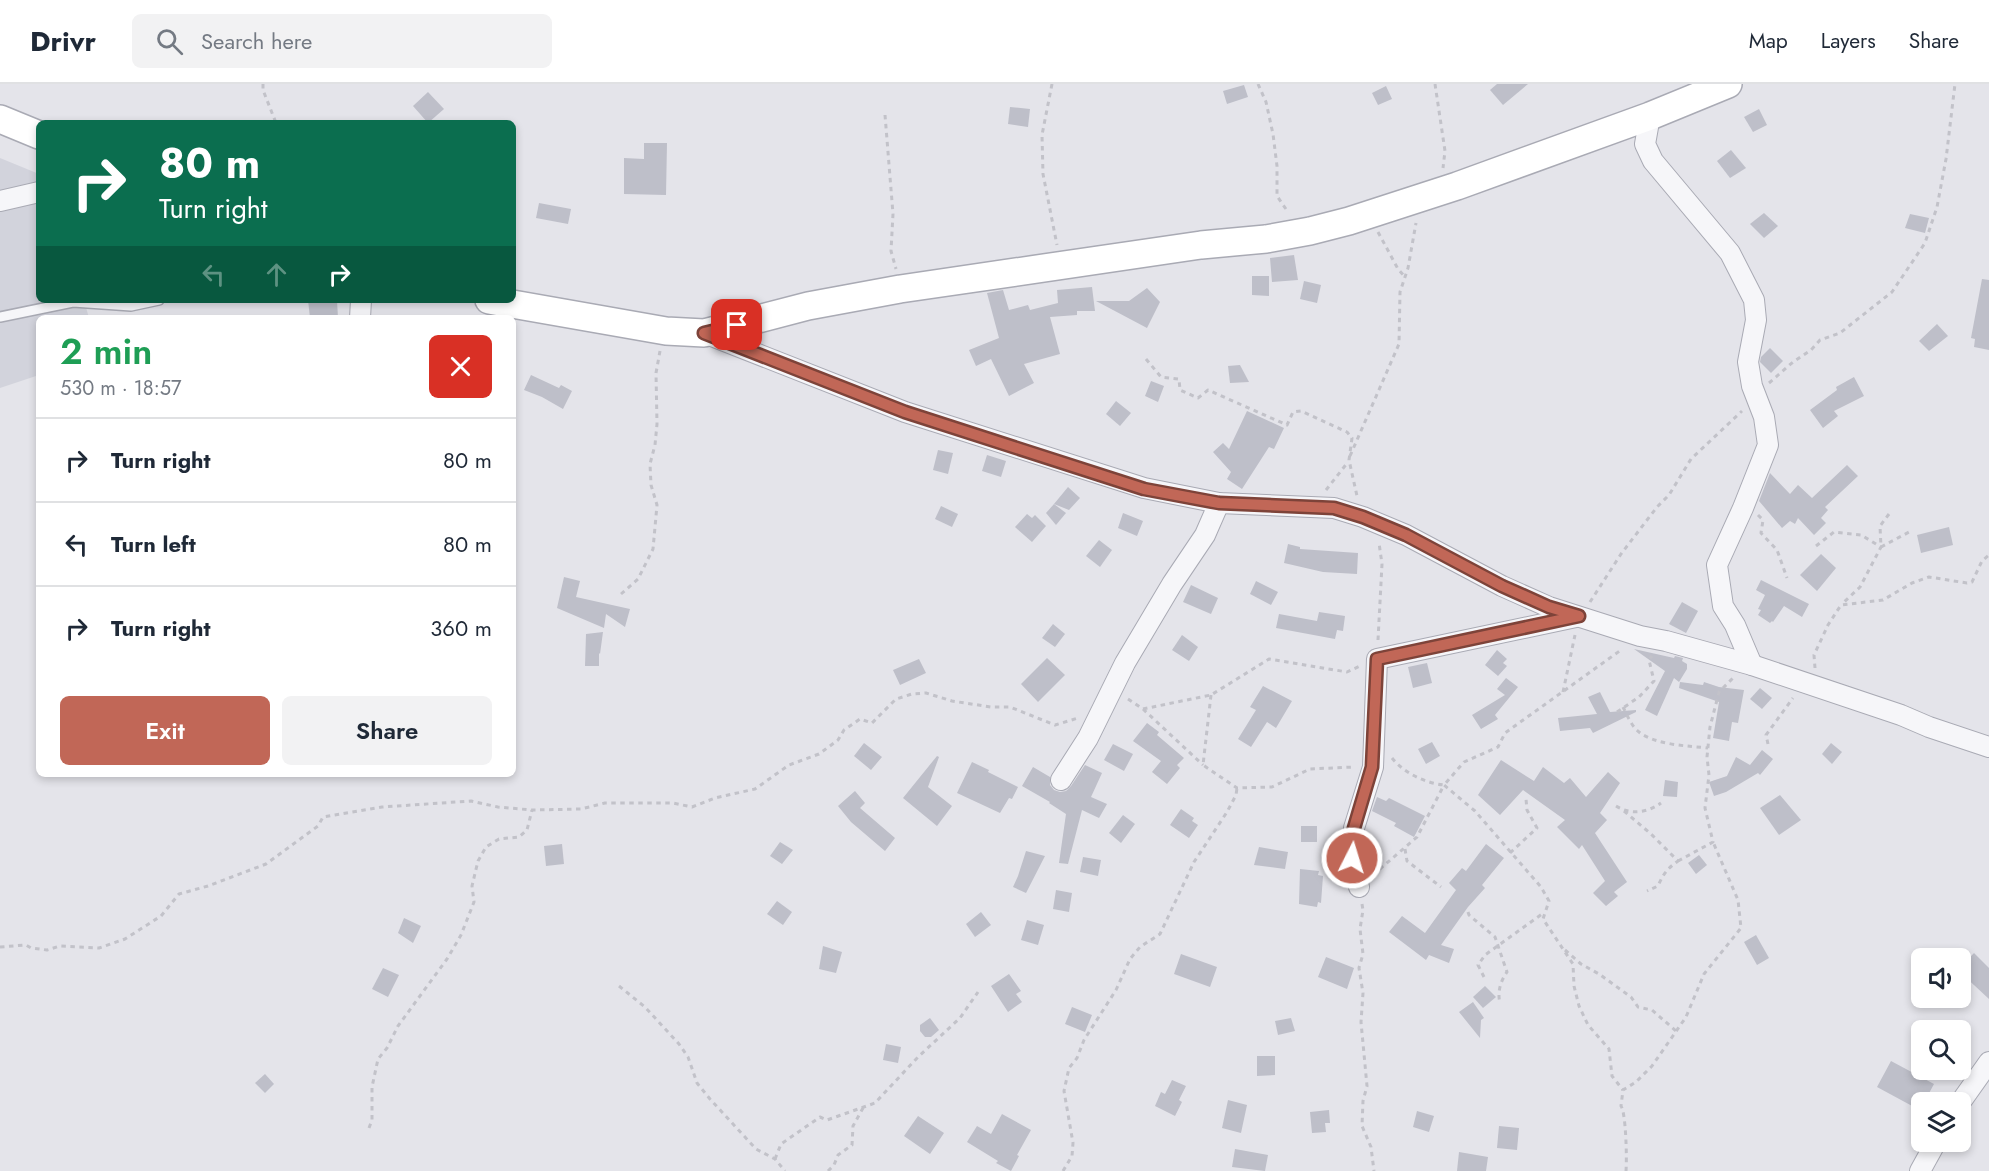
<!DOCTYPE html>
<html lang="en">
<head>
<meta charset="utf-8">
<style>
	:root { --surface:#fff; --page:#f2f2f3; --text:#1f2937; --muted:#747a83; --line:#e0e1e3; --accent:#c16757 }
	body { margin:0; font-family:Jost,sans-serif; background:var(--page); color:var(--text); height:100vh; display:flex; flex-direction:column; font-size:22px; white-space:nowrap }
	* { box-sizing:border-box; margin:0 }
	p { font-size:20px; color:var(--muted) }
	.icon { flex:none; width:33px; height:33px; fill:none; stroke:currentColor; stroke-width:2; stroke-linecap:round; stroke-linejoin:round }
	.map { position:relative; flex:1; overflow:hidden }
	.sheet { position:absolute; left:36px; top:231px; width:480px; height:462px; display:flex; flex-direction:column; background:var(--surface); border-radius:9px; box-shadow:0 3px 9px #0003 }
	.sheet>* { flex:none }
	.guide { position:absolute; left:36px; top:36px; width:480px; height:183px; border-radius:9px; box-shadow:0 3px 9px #0003; background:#0b6e4f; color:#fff; overflow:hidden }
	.controls { position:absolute; left:1911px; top:864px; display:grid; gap:12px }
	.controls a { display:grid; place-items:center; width:60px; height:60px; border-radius:9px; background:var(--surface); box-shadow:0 3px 9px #0003; font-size:30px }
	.pin { position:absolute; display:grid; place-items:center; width:51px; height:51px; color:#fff; margin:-26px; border-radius:12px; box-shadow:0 3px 9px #0006 }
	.me { position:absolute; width:66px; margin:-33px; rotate:5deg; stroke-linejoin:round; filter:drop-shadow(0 0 4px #0008) }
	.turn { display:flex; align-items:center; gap:21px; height:126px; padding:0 24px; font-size:27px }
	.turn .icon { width:78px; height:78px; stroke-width:2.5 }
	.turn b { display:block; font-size:42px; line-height:51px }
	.lanes { display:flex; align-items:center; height:57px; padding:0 24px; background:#0003; justify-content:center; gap:30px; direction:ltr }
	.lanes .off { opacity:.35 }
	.round { display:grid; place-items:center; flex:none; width:63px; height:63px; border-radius:9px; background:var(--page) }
	.overview { display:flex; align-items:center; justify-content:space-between; height:102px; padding:0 24px }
	h1 { font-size:36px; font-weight:600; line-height:45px; color:#1e9e55 }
	.cta { display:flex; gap:12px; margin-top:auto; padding:12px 24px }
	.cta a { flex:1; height:69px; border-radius:9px; background:var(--accent); color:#fff; font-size:24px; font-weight:600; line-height:69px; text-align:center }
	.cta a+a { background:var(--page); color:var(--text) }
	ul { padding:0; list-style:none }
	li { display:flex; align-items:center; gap:18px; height:84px; padding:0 24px; border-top:2px solid var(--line) }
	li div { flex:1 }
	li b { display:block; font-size:22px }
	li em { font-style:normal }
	header { display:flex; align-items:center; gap:36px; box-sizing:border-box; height:84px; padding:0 30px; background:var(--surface); border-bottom:2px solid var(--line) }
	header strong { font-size:28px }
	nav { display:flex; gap:33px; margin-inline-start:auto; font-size:21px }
	.search { width:420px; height:54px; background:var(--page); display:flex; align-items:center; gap:15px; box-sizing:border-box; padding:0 21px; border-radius:9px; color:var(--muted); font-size:22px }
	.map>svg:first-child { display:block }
	.built { fill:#d2d3dc }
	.building { fill:#bebfc9 }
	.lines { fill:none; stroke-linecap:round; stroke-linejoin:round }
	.lane-casing { stroke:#a9aab4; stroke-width:12 }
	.street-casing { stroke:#a9aab4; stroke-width:22 }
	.secondary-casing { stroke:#a9aab4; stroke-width:30 }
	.path { stroke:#c2c2c9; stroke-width:3; stroke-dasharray:4.5 4.5; stroke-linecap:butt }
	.lane { stroke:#f6f6f9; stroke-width:9 }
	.street { stroke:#f6f6f9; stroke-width:20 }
	.secondary { stroke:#fff; stroke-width:27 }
	.route-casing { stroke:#7d4339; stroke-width:15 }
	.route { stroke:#c16757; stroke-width:10 }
</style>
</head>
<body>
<header>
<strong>Drivr</strong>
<div class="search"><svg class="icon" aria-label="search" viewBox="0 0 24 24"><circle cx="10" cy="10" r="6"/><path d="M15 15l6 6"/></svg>Search here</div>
<nav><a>Map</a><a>Layers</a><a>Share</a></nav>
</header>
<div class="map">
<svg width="1989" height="1087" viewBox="0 0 1989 1087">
	<rect width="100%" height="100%" fill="#e4e4ea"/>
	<!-- built -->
	<path class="built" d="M0,74l39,16v126h45l5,18h-50v57l-39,13z"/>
	<!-- building -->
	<g class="building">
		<path d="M1497,0h31l-25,21 -13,-15z"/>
		<path d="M1244,1l4,12 -21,7 -4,-13z"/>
		<path d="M1386,2l6,13 -14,6 -6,-12z"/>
		<path d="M428,8l16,17 -16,14 -15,-17z"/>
		<path d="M1010,23l20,2 -2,18 -20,-3z"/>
		<path d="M1759,25l8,16 -14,7 -9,-15z"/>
		<path d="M644,59h23l-1,52 -42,-1v-36l20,1z"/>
		<path d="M1731,66l15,18 -16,10 -13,-17z"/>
		<path d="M539,119l32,6 -3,15 -32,-6z"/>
		<path d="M1764,129l14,13 -14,12 -14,-14z"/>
		<path d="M1910,130l19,4 -4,15 -20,-5z"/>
		<path d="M1294,171l4,25 -26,2 -2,-24z"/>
		<path d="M1252,192h17v20l-17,-1z"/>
		<path d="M1982,195l7,1v70l-15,-3 1,-8 -4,-1z"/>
		<path d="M1304,197l17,4 -4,18 -17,-4z"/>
		<path d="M1092,203l3,24h-18v4l-27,2 10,37 -36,10 10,19 -25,13 -18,-37 -15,7 -7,-16 30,-12 -12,-45 16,-3 6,20 19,-5 2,5 28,-7 -1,-13z"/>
		<path d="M1147,204l13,14 -13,26 -51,-27h33z"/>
		<path d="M308,216h29l1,18h-28z"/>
		<path d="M1937,240l11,12 -19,15 -10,-10z"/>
		<path d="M1770,264l13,13 -12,12 -11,-11 1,-5z"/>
		<path d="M1240,281l9,17 -19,1 -2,-17z"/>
		<path d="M531,291l28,13 2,-3 11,6 -9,18 -21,-12 -18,-7z"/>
		<path d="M1854,293l10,19 -30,15 4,5 -15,12 -13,-18 27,-20 -1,-3z"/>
		<path d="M1151,297l13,5 -6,16 -13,-6z"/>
		<path d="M1116,317l15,12 -11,13 -14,-12z"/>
		<path d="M1247,327l37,17 -10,21 -5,-2 -27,42 -15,-10 4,-7 -18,-20 10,-9 6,6z"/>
		<path d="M938,366l15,3 -5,21 -15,-4z"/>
		<path d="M987,371l19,6 -5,16 -19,-6z"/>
		<path d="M1847,381l11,11 -33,31 3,3 -7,8 5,5 -12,12 -16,-17 -3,6 -5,-3 -8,7 -23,-27 11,-28 20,21 8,-9 14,13z"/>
		<path d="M1068,403l12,11 -11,12 -15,-6z"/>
		<path d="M1054,420l12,9 -10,12 -10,-12z"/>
		<path d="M941,422l17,8 -6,13 -17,-8z"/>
		<path d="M1123,429l20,8 -6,15 -19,-8z"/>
		<path d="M1027,430l5,4 3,-3 11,11 -14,16 -17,-15z"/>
		<path d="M1949,443l4,18 -32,8 -4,-18z"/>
		<path d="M1099,456l13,10 -12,17 -14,-11z"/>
		<path d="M1288,460l12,3v2l58,4 -1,21 -34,-2 -39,-9z"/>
		<path d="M1821,470l15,14 -19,23 -17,-16z"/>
		<path d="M564,493l16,4 -4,16 54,12 -5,18 -19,-13 -2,14 -47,-20z"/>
		<path d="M1761,496l48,24 -7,13 -18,-11 -11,16 -1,-1 -2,2 -12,-8 3,-5 -3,-1 7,-14 -9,-5z"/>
		<path d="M1256,497l22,11 -7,13 -21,-11z"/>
		<path d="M1191,501l27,13 -7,16 -28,-12z"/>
		<path d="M1682,518l16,9 -12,22 -17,-9z"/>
		<path d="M1319,528l26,4 -2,15 -6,-1 -2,9 -59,-11 3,-14 38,7z"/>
		<path d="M1053,540l12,10 -10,13 -13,-9z"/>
		<path d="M603,548l-3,22 -1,-1v13h-14l1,-32z"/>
		<path d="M1182,551l16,12 -9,14 -17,-11z"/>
		<path d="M1634,565l40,9 1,-2 8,2 -1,3 5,3v5l-8,13 -5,-4 -17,38 -12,-6 20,-39z"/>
		<path d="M1497,566l10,9 -4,4 4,3 -9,10 -13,-11z"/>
		<path d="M1047,574l18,17 -27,27 -17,-18z"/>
		<path d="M919,575l7,14 -26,12 -7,-15z"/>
		<path d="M1427,579l5,20 -19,5 -5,-21z"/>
		<path d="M1506,594l12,9 -23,28 3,4 -17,10 -9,-14 33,-20 -8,-6z"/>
		<path d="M1680,598l23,3 1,-3 15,5 25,3 -6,33 -6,-1 -3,19 -16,-3 6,-36 -40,-14z"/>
		<path d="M1263,602l29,15 -16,27 -9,-6 -16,25 -13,-8 18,-29 -6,-3z"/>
		<path d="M1760,604l12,10 -10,11 -12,-10z"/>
		<path d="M1600,608l10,20 26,-2v2l-43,21 -3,-5 -30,3 -2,-13 39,-4 -9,-17z"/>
		<path d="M1147,639l12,9 -2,3 27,23 -7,7 3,3 -13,16 -15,-12 9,-11 -28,-20z"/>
		<path d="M1432,658l8,14 -14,8 -8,-15z"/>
		<path d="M864,659l18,14 -11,13 -17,-14z"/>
		<path d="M1831,659l11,9 -10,12 -10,-10z"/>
		<path d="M1113,660l20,10 -9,17 -20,-11z"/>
		<path d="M1762,666l11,9 -13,16 -2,-2 -32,19 -12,4 -5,-14 18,-6 9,-19 14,8z"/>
		<path d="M937,672l2,1 -11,30 24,19 -15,20 -34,-28z"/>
		<path d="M1501,676l33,21 9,-14 21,16 6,-5 16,19 22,-25 12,11 -20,30 7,7 -12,13 32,49 -13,10 4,4 -12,10 -13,-13 12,-12 -23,-36 -3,4 -22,-22 8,-7 -42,-30 -23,25 -22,-20z"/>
		<path d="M972,678l17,8 -1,2 30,15 -6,12 -3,-1 -9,15 -43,-20z"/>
		<path d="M1085,681l17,8 -11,24 16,7 -8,14 -17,-8 -14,54 -9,-1 7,-49 -17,-11 1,-1 -28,-16 11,-19 17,10v8l4,5 6,2 6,-1 5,-5z"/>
		<path d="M1665,696l13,2 -1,15 -14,-1z"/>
		<path d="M855,707l10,12 -5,5 35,30 -10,13 -34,-29 -13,-16z"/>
		<path d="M1780,711l21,25 -22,15 -19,-27z"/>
		<path d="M1377,713l9,4 3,-3 36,18 -11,21 -20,-11 2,-3 -24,-12z"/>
		<path d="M1181,725l13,9 -2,3 6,4 -9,13 -19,-13z"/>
		<path d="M1123,731l12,9 -14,19 -12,-10z"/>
		<rect x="1301" y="742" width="16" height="16"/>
		<path d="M780,758l13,8 -11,14 -12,-8z"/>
		<path d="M562,760l2,20 -18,2 -2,-20z"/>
		<path d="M1486,760l18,14 -22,27 3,3 -17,19 -27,38 13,4 -5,14 -20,-8 -3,5 -37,-28 13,-16 23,17 31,-43 -7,-7 13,-15 4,3z"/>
		<path d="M1259,763l29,5 -3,17 -31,-4z"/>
		<path d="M1026,767l19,5 -19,37 -13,-6 5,-11z"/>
		<path d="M1699,771l8,10 -11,9 -8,-11z"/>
		<path d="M1083,773l18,3 -3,16 -18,-4z"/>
		<path d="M1300,785l19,2 -1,4 5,1 -2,27 -3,-1 -1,5 -18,-3z"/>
		<path d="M1056,806l16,3 -3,19 -16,-3z"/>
		<path d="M777,817l15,11 -9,13 -16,-11z"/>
		<path d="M981,828l10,13 -16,12 -9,-13z"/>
		<path d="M404,834l17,8 -8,17 -15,-10z"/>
		<path d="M1027,836l17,5 -6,20 -17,-5z"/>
		<path d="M1756,851l13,23 -12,7 -13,-23z"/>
		<path d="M823,862l19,6 -6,21 -17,-4z"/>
		<path d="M1974,869l15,15v31l-29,-27v-4z"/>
		<path d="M1181,870l36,13 -7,20 -36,-13z"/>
		<path d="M1326,873l28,11 -7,21 -29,-12z"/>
		<path d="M383,884l16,7 -11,22 -16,-8z"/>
		<path d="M1009,890l12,17 -5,3 6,8 -14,10 -17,-26z"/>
		<path d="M1485,902l11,11 -13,11 -10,-11z"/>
		<path d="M1473,918l11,16 -3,2 -1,18 -21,-26z"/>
		<path d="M1072,923l20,8 -7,17 -20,-8z"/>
		<path d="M930,934l9,12 -8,7h-6l-5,-6v-6z"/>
		<path d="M1291,934l4,13 -17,4 -3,-14z"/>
		<path d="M886,960l15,3 -3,16 -15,-3z"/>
		<path d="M1257,972h18v19l-18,1z"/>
		<path d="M1891,977l43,23 -7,13 -6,-3 -7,13 -37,-20z"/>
		<path d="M265,990l9,10 -9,9 -10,-10z"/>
		<path d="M1172,996l14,6 -7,14 3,2 -7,14 -20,-10 6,-14 4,2z"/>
		<path d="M1228,1016l19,5 -6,28 -19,-5z"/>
		<path d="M1329,1026l1,13h-5l1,9 -14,1 -2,-21z"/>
		<path d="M1417,1027l17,5 -5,16 -16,-5z"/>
		<path d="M1002,1030l29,16 -14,25 2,1 -8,15 -15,-8 2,-2 -31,-19 10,-16 14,8z"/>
		<path d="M918,1032l26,17 -14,21 -26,-18z"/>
		<path d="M1499,1042l20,2 -2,22 -20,-2z"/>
		<path d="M1235,1065l33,6 -3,16 -33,-4z"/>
		<path d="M1459,1068l29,5 -2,14h-29z"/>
	</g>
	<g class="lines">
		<defs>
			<path id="lane" d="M0,233l73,-15 58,4 28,-6"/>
			<g id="street">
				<path d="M1650,32l-5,28 8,17 77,92 24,47 2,20 -8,42 4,24 12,31 4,28 -25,63 -26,57 6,41 12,19 17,40"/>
				<path d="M0,117l39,-9"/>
				<path d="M360,234l1,-18"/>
				<path d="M704,249l201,79 239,76 75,15 115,5 29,9 43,18 96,51 47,21 91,29 26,5 86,24 149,50 28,12 60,20"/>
				<path d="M1061,696l27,-42 37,-75 47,-79 33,-49 14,-32"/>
				<path d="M1359,803l-7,-29 2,-30 19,-61 4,-108 199,-42"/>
				<path d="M1960,1019l29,-41"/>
				<path d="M1920,1087l16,-29"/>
			</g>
			<g id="secondary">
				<path d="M0,35l39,16"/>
				<path d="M489,216l177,31 38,2 104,-27 92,-17 301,-44 65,-6 44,-8 39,-10 108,-35 193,-70 78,-32"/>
			</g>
		</defs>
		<!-- lane casing -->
		<use href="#lane" class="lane-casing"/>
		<!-- street casing -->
		<use href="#street" class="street-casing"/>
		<!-- secondary casing -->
		<use href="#secondary" class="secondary-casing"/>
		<!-- path -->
		<g class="path">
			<path d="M263,0v6l13,33"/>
			<path d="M1052,0l-10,51 1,39 14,71"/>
			<path d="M1258,0l8,18 7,32 4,32v30l11,16"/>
			<path d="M1435,0l10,67 -2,17"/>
			<path d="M885,31l8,99 -2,37 5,18"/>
			<path d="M1378,148l20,37 7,8"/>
			<path d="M1146,275l15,18 18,2 1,11 18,8 10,-8 79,35 6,-13 8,-1 46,21 5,6 -3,22 8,36"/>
			<path d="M1769,299l24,-21 18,-12 9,-10 20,-7 52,-41 33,-49 12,-36 9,-48 9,-75"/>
			<path d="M1350,372l49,-112 1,-52 8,-24 8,-45"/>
			<path d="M1326,406l22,-28"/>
			<path d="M1889,430l-9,12 1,21 30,-16"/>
			<path d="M1758,431l5,5 -2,13 16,17 10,28"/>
			<path d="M1816,462l18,-14 27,3 20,12 -21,40 -18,17"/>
			<path d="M621,510l17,-15 15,-30 4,-44 -6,-20 -1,-21 5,-19 2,-21 -1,-51 4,-22"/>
			<path d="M1590,518l31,-48 36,-47 12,-12 22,-36 51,-48"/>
			<path d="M1378,556l4,-76 -3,-21"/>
			<path d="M1815,584l-1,-13 14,-30 13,-20 42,-5 29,-17 17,-6 38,6 5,-1 10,-21 7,-6"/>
			<path d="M1563,608l12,-57"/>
			<path d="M1211,611l-8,70 34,23 35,-1 38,-18 44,-2"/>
			<path d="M1128,615l15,10 60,56"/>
			<path d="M1623,623c4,8 9,20 16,25 16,13 50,14 69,16"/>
			<path d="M1143,625l68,-14 58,-36 78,13 13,-6"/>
			<path d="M1617,628l22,-15 15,-16 -5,-21 3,-4"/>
			<path d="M1768,660l-2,-9 27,-37"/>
			<path d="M1392,674c12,15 33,25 52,27l20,-23 34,-15 7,-14 116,-83"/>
			<path d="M1616,722c14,9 31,7 45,-3"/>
			<path d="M1624,727l27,23 27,27c-10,7 -15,13 -20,25l-11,5"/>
			<path d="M1405,765l2,12 34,26"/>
			<path d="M1510,769l27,-25 -10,-18 -1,-11"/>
			<path d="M1678,777l35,-19 -8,-34 4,-33 -2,-18 3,-30 9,-35 14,-14"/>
			<path d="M1373,791l44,-38 27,-52 31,26 66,76 8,14 -6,18 30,45 1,22 5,20 9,19 21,24 3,27 11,14"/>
			<path d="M1362,820l1,6 -3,19 3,25 -4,14 4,25 -2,29 6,64 -4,15 -1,25 9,21 3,24"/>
			<path d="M1468,828l1,3 26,22 12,35c-6,8 -10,20 -7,31"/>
			<path d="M0,863l26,-2 5,3 16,2 13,-4 39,2 26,-9 36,-23 18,-22 29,-8 58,-22 52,-38 5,-9 59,-10 89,-6 27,6 34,3 49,-1 24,-6h68l19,4 23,-9 40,-9 34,-24 30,-11 19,-14 6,-10 16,-11 12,4 24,-24 16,-5 14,-1 26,8 39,6h19l45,18 23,-7"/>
			<path d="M1565,866l16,14 18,10 32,23 7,10 14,3 24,21"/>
			<path d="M1484,893l-6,-12 7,-10 57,-41"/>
			<path d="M619,902l26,21 34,37 9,13 9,26 13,16 46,50 19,10 10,12"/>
			<path d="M369,1044l3,-8v-33l6,-28 9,-11 11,-22 49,-67 14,-24 13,-33 -2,-16 6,-25 8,-14 13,-8 20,-2 8,-7 5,-20"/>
			<path d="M775,1075l6,-15 39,-27 7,3 48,-17 43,-46 42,-39 18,-26"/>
			<path d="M828,1087l6,-6 4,-10 14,-10 1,-19 10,-18"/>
			<path d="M1063,1087l9,-15 1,-13 -9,-52 5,-23 8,-10 7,-18 32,-50 14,-31 10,-12 20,-13 34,-72 33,-50 9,-17 1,-7"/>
			<path d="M1626,1087c1,-12 0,-58 -5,-65l2,-16 13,-8 16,-16 34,-49 18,-43 37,-46 -3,-28 -25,-58"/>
		</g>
		<!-- lane -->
		<use href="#lane" class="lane"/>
		<!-- street -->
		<use href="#street" class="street"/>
		<!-- secondary -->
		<use href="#secondary" class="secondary"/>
	</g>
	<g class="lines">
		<defs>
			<path id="route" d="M737,241l-33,8 201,79 239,77 75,14 115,5 29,9 43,18 96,51 47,21 30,9 -202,43 -5,108 -18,61 -2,30"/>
		</defs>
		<!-- route casing -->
		<use href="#route" class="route-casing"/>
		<!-- route -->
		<use href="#route" class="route"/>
	</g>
</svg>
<div class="controls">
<a><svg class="icon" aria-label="sound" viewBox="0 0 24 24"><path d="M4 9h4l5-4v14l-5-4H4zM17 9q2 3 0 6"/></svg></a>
<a><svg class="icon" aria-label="search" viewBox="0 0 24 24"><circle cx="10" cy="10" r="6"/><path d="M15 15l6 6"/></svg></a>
<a><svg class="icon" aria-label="layers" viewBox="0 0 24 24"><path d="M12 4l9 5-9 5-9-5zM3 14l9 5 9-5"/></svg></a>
</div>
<div class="pin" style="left:737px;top:241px;background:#d93025"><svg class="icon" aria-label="arrive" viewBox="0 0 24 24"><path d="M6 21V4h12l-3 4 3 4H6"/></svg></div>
<svg class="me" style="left:1352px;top:774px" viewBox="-20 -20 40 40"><circle r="17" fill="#c16757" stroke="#fff" stroke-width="3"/><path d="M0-11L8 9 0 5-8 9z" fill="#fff"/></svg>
<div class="guide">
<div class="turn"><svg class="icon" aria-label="right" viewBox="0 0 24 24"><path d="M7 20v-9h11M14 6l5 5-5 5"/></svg><div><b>80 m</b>Turn right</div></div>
<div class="lanes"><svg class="icon off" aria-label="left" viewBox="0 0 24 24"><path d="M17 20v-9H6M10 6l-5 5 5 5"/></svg><svg class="icon off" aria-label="ahead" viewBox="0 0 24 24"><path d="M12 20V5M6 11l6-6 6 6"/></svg><svg class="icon" aria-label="right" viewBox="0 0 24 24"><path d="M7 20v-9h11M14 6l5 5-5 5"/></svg></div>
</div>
<section class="sheet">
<div class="overview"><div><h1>2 min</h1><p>530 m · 18:57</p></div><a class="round" style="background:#d93025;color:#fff"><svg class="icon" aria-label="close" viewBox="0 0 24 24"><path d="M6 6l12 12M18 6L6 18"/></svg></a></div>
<ul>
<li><svg class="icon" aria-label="right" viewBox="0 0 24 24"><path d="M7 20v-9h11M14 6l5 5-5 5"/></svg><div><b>Turn right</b></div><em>80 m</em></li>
<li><svg class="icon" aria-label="left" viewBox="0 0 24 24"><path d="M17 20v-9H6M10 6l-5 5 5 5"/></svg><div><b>Turn left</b></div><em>80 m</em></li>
<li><svg class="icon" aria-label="right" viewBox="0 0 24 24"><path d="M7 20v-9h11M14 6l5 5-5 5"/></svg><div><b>Turn right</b></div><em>360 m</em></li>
</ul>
<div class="cta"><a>Exit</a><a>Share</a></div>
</section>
</div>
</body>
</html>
